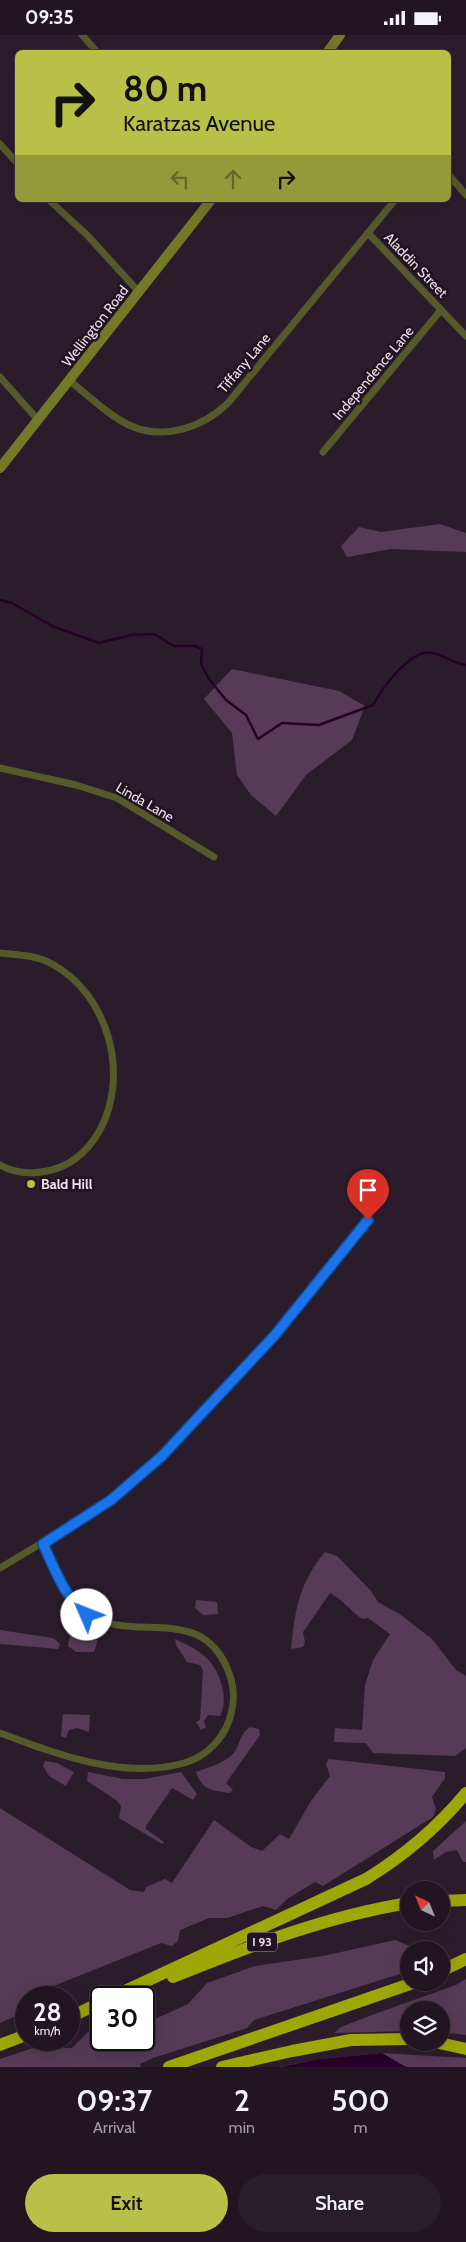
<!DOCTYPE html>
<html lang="en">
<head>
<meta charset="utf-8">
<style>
	:root { --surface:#201520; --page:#281e29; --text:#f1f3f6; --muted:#a29fa5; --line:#3d343e; --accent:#b7c148 }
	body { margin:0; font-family:Cabin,sans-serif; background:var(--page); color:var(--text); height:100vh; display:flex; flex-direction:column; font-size:19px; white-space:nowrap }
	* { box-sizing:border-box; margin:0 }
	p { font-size:16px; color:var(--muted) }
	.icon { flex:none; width:28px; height:28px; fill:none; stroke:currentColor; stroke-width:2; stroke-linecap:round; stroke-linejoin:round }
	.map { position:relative; height:2032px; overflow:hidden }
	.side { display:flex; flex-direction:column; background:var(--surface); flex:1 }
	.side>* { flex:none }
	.top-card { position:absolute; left:15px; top:15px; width:436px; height:152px; border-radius:8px; box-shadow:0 5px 20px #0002,0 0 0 1px var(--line); background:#b7c148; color:#111; overflow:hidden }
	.needle { width:32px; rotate:317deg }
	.fabs { position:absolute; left:400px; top:1846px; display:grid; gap:10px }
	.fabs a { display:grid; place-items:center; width:50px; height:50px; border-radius:50%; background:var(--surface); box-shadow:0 5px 20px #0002,0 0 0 1px var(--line); font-size:25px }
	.speed { position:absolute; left:15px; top:1951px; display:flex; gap:10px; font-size:25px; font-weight:700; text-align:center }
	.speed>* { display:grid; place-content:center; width:65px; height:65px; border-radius:50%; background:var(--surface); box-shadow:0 5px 20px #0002,0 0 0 1px var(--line); line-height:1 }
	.speed small { font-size:12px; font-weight:400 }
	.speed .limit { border:2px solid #111; border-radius:8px; background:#fff; color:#111 }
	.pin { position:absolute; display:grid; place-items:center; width:42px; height:42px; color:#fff; margin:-51px -21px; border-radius:50% 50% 50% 0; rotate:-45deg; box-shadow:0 0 5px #0007 }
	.pin .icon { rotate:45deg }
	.me { position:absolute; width:55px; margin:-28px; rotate:314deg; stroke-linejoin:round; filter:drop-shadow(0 0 4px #0008) }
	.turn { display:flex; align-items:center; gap:18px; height:105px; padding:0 25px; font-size:22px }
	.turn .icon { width:65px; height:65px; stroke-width:2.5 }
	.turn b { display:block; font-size:35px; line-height:42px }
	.lanes { display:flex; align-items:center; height:48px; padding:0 25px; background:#0003; justify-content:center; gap:25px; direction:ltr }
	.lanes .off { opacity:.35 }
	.eta { display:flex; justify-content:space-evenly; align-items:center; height:85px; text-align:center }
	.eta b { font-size:30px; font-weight:600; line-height:35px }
	.button { display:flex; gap:10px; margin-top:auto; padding:10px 25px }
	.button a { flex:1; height:58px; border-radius:30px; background:var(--accent); color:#111; font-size:20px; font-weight:600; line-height:58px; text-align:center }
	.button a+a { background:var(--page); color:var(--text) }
	.status { display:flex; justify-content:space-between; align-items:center; height:35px; padding:0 25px; background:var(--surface); direction:ltr }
	.status svg { height:14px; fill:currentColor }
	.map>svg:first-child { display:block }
	.green { fill:#573a57 }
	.water { fill:#270028 }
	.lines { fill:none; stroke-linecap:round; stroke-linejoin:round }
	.stream { stroke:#270028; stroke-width:2.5 }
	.street { stroke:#555a2a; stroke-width:7 }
	.secondary { stroke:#727927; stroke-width:10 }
	.highway { stroke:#9da708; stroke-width:12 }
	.route-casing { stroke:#114b97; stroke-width:12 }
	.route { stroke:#1a73e8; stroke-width:9 }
	.poi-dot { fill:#b7c148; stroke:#211321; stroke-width:2 }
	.labels { text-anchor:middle; stroke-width:5; stroke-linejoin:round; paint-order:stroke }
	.shield { fill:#211321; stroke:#b0a5b0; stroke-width:1 }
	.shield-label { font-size:12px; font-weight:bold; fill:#eee3ed }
	.street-label { font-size:14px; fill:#eee3ed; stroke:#211321 }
	.poi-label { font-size:14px; font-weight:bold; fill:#eee3ed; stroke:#211321; text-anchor:start }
</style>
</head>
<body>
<div class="status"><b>09:35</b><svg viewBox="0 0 49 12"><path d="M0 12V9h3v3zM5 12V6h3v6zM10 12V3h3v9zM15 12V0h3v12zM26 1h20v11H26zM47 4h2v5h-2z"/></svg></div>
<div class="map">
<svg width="466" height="2032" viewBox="0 0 466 2032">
	<rect width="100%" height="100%" fill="#2b1c2b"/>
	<!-- green -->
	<g class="green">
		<path d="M440,489l26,9v19l-75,-3 -44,8 -6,-11 18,-19 22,5z"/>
		<path d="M232,634l107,22 26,15 -13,34 -46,35 -30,41 -25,-21 -14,-20 -5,-42 -28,-34z"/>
		<path d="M325,1517l12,4 34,35 7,11 23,13 31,24 24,31 10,6v72l-11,8 -82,-3 -7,-10 -32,-1 1,-14 27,2 3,-45 8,-25 17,-26 -22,-16 -6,1c-12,-9 -19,-19 -32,-26l-27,39 2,10 -2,5 -12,2c4,-39 8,-66 34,-97z"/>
		<path d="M196,1565l21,2 1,12 -15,1 -8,-7z"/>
		<path d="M78,1590l13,15h7l-4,12h-18l-8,-6 3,-17z"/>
		<path d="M0,1595l53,8 7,6 -2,5 -58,-5z"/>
		<path d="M175,1604c10,5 20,9 28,16 16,12 27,43 17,61l-12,-1 -4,6 2,6 -5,3 -5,-8 4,-2 3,-50 -3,-5 -13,-3 -11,-17z"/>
		<path d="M63,1679l27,1 -1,17 -12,-4 -8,2 -3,8 -5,-2z"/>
		<path d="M250,1692l9,2 1,6 -34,48 7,7 -4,3c-18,-3 -26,-2 -33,-21 11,-4 28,-9 37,-18 7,-8 6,-20 17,-27z"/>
		<path d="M329,1724l116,13v6l-13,19 4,12 -3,8 -110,69 -8,-4 -28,17 -11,11 -13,-4 -36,12h-18l-29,12 -2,11 -6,5 -11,-3 -135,54 -4,8 3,7 -25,11v-215l130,82 14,2 2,-5 19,-8 7,4 42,-63 37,27 11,4 18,-17 9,5 22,-38 19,-25 -4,-12z"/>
		<path d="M45,1726l12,2 17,9 -8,14 -17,-10 -6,-10z"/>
		<path d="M88,1737l35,7h22l36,-7 16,22 -4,6 -21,-12 -26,38v3l18,13 -2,2 -43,-26 2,-12 -5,-6 -29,-19z"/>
		<path d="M466,1786v41h-3l-6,-12 -11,2 -12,8 -1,-9z"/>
		<path d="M395,1905l25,10h-11v21l-155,49 -7,8 -94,30 -13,6 1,3h-141v-8l33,-11h39l18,-18 11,-5v15h43v-16l44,-20 19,-21 48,-17 68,-10z"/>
		<path d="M466,1944v56l-25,-3v-22h-32v21l-75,2 7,-6 31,-12 84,-30z"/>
		<path d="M382,2018l84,5v9h-187l41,-8z"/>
	</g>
	<!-- water -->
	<path class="water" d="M382,2018l24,14h-125l39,-8z"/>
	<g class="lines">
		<!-- stream -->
		<path class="stream" d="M0,565l12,3 40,23 47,17 32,-8 23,-1 20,12h21l7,3 -1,15 8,15 17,21 20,15 12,24 24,-16 37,2 54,-20c9,-16 38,-58 60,-52 12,3 20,10 33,12"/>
		<!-- street -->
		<g class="street">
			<path d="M82,0l16,18"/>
			<path d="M0,109l18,20"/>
			<path d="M449,140l17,20"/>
			<path d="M49,165l38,35 52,57"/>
			<path d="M368,198l98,103"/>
			<path d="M0,342l38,43"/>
			<path d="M70,346c19,15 38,34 59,44 34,16 73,3 99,-22l167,-203"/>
			<path d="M323,417l118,-142"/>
			<path d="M0,733l76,17 41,13 97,59"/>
			<path d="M0,918c17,2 37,2 52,11 56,30 78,110 48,166 -13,23 -33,39 -59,42 -14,2 -29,0 -41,-7"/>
			<path d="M0,1533l90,-54 58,-44 81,-84 46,-51 93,-115"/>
			<path d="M0,1698c56,21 124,47 184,30 18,-5 33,-18 42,-35 8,-17 10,-37 3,-55 -27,-73 -96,-27 -143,-60 -23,-15 -32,-46 -43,-69"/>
		</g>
		<!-- secondary -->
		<g class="secondary">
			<path d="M327,18l13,-18"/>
			<path d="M0,433l211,-268"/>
		</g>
		<!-- highway -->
		<g class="highway">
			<path d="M441,1866l25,-1"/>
			<path d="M441,1936l25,-12"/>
			<path d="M173,1942c77,-31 154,-61 236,-74"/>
			<path d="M112,1962l254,-118c39,-24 71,-51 100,-86"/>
			<path d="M69,1983l32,-16"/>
			<path d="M439,2008l27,6"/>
			<path d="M0,2010l26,-10"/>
			<path d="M169,2032l244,-84"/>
			<path d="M222,2032l70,-16 59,-11 58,-1"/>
		</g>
	</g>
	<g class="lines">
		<defs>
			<path id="route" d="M87,1580c-23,-18 -32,-46 -44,-71l68,-44 51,-44 113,-121 93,-115"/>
		</defs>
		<!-- route casing -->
		<use href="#route" class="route-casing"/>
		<!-- route -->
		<use href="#route" class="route"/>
	</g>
	<!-- markers -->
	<circle class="poi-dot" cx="31" cy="1149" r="5"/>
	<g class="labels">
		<!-- shield labels -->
		<rect class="shield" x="247" y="1897.5" width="30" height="19" rx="4"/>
		<g class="shield-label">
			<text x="262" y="1911">I 93</text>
		</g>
		<!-- street labels -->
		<g class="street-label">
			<text transform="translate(416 230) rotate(46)" y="5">Aladdin Street</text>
			<text transform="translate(95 291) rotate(-52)" y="5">Wellington Road</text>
			<text transform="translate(244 328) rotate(-50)" y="5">Tiffany Lane</text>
			<text transform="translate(373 338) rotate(-50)" y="5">Independence Lane</text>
			<text transform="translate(145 767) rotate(30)" y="5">Linda Lane</text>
		</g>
		<!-- poi labels -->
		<g class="poi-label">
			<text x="41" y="1154">Bald Hill</text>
		</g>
	</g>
</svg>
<div class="fabs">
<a><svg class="needle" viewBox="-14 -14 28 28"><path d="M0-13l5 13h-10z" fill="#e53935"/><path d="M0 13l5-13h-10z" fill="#a29fa5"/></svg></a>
<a><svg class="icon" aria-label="sound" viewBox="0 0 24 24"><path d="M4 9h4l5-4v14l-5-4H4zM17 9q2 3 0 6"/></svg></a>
<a><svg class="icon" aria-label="layers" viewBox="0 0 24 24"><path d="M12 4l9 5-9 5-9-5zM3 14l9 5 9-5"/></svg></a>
</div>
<div class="speed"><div>28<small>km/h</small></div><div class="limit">30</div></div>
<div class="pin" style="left:368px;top:1185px;background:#d93025"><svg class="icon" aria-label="arrive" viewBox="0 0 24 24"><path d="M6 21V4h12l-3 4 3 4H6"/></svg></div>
<svg class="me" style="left:87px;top:1580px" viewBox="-20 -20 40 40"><circle r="19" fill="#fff"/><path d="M0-13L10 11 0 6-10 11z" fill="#1a73e8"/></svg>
<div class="top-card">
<div class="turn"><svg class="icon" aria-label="right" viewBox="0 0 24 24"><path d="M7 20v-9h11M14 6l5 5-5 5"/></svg><div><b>80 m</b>Karatzas Avenue</div></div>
<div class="lanes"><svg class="icon off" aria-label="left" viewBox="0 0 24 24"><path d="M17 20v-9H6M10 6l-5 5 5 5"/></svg><svg class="icon off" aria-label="ahead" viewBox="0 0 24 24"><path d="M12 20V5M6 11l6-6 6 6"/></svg><svg class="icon" aria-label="right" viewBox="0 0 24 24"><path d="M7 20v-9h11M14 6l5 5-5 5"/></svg></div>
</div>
</div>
<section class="side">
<div class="eta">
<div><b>09:37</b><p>Arrival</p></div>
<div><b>2</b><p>min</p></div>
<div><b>500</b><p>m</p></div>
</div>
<div class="button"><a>Exit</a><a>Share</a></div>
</section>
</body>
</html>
